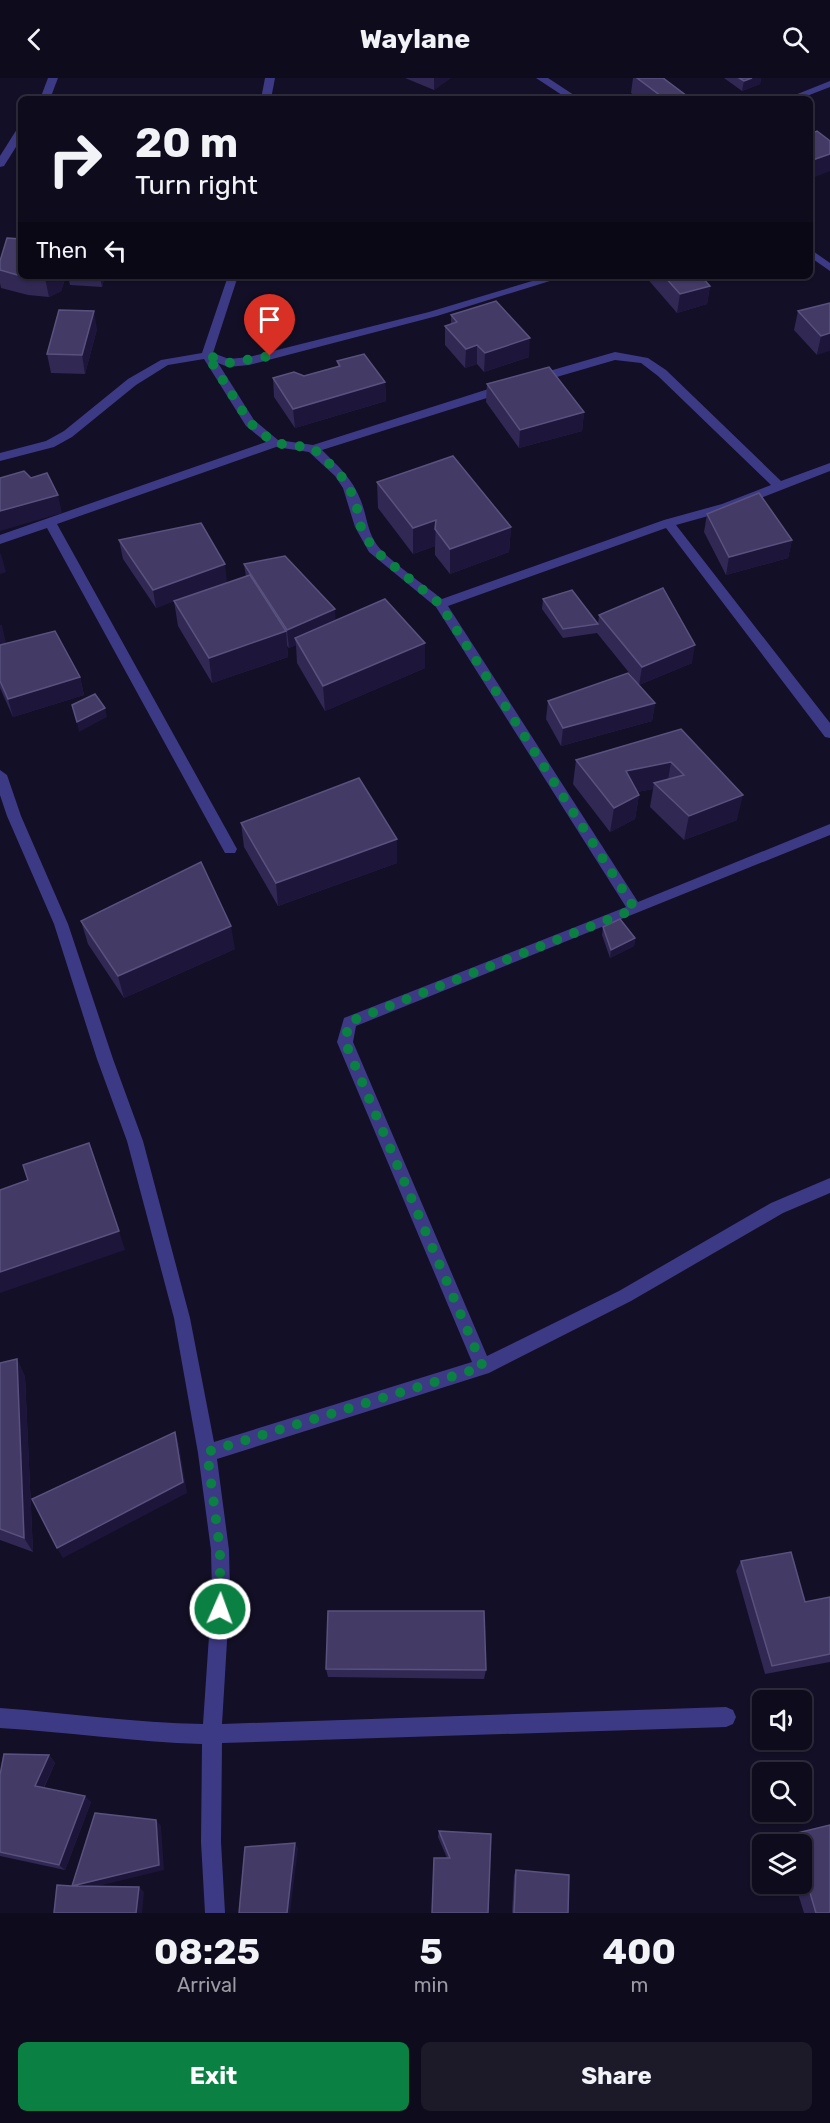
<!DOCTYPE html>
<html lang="en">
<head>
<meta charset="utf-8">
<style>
	:root { --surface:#0e0b1c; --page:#1c1929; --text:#f1f3f6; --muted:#9b9ba3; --line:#2e2b3b; --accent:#0b8043 }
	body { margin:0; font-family:Rubik,sans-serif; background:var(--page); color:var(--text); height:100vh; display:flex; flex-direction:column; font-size:22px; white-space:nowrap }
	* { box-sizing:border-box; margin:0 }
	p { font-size:20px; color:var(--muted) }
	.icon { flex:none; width:33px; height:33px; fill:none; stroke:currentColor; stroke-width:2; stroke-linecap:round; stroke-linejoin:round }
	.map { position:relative; height:1835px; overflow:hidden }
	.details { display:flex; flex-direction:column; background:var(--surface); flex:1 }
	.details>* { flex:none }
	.hud { position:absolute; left:18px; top:18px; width:795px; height:183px; border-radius:9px; box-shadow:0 2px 4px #0004,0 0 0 2px var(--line); background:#0e0b1c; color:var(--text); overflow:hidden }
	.tools { position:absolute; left:752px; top:1612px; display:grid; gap:12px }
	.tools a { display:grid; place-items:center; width:60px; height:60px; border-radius:9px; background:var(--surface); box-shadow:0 2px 4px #0004,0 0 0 2px var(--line); font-size:30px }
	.pin { position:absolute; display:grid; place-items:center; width:51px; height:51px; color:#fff; margin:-62px -26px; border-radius:50% 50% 50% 0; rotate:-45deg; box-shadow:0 0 6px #0007 }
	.pin .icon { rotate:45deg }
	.me { position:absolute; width:66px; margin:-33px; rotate:2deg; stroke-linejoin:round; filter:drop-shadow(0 0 4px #0008) }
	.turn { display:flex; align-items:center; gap:21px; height:126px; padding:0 18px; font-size:27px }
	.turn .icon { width:78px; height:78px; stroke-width:2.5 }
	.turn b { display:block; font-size:42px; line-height:51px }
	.then { display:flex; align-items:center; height:57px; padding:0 18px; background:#0003; gap:12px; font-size:22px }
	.eta { display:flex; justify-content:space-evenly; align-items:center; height:102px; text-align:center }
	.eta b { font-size:36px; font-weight:700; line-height:42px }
	.action { display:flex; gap:12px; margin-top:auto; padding:12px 18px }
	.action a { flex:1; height:69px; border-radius:9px; background:var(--accent); color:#fff; font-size:24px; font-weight:700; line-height:69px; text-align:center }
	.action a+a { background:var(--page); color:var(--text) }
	header { display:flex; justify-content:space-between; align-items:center; height:78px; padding:0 18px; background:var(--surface); font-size:27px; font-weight:700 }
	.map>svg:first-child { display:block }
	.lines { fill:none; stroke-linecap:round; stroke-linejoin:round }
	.minor { fill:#3d3a85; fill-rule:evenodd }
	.wall { fill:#312854 }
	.shaded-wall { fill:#1d163a }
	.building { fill:#433a66; stroke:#5a527e; stroke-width:1.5 }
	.route { stroke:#0b8043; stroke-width:10; stroke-dasharray:0 18 }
</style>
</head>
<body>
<header><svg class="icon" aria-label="back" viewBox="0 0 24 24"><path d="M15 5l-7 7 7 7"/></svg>Waylane<svg class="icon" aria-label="search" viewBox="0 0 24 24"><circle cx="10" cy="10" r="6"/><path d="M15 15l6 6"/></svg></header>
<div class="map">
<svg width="830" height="1835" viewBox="0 0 830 1835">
	<rect width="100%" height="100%" fill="#130f26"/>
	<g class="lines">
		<!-- minor -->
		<g class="minor">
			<path d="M48,0h10l-8,21h-10z"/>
			<path d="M265,0h10l-4,21h-10z"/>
			<path d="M536,0h12l32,21h-12z"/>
			<path d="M830,3v6l-31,12h-14z"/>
			<path d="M21,50v11l-17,27 -4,1v-11l17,-27z"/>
			<path d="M810,171l20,14v8l-20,-14z"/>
			<path d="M228,198h10l-25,77 16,6 20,-2 180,-45 120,-36h17l-129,40 -188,49 -21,2 -10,-4 36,57 24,20 35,5 188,-60h8v6l-187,59c16,16 31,29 39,51 6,15 6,30 16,44 11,15 49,41 65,54l222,-79 58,-16 49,-19 -113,-109 -17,-13 -26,-3 -79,23 -4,-1v-6l83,-24 33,6 18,12 115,111 49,-18v8l-100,39 -54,15 154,198v15l-5,-1 -159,-209 -218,78 190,296 192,-78v11l-474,191 -3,16 134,314 132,-65 152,-88 59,-25v15l-47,20 -152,88 -142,72 -272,86 12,91 1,42 -8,132 504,-17 7,3 3,7 -3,7 -7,3 -504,16 -1,99 4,71h-20l-4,-71 1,-98c-68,-2 -134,-12 -202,-16v-20c68,5 135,15 203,16l9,-132 -1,-42 -13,-97 -24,-135 -47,-177 -30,-82 -43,-135 -47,-108 -7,-21v-25l7,5 14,41 47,108 45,135 30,82 47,177 24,124 258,-80 -135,-320 7,-24 282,-111 -190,-300 -67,-55 -14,-25 -12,-39 -8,-12 -26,-24 -33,-5 -219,77 180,325 -2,4h-10l-178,-325 -47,16v-9l266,-93 -20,-16 -42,-67 -36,6 -32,20 -64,52 -18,10 -54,14v-8l46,-12 18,-10 64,-52 33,-19 41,-7z"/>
		</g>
	</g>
	<!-- wall -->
	<g class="wall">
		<path d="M405,0h45l-16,12z"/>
		<path d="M633,0h33l-2,1 27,20h-52l-8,-6z"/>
		<path d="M724,0h37l-1,6 -18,7z"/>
		<path d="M0,183l21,15h45l-5,15 -12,6 -21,-2 -27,-7 -1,-5z"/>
		<path d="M68,198h37l-3,11 -32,-2z"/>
		<path d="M645,198h56l9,10 -3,18 -30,9z"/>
		<path d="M830,225l-13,52 -23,-25 4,-19z"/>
		<path d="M451,237l78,42 -45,15 -7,-8 -12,4 -20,-23v-19l6,-2z"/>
		<path d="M97,251l-12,45 -34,-1 -4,-19z"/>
		<path d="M337,283l48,21 1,19 -91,27 -21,-31 -1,-19 31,-2 34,-10z"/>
		<path d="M487,306l97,28 -2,19 -63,17 -33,-46z"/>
		<path d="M377,404l134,45 -2,25 -59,22 -15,-19v-9l-22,8 -35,-46z"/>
		<path d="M707,436l85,26 -4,18 -62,17 -22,-43z"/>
		<path d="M119,462l108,42 -26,9 45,-14 -2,-13 91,45v12l90,47 -100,43 -28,-48 -1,-18 -7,3 -2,-2 1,11 -76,26 -34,-57 -4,-25 -18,7 -33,-49z"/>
		<path d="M543,521l55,25 1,-9 93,48 -53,22 -42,-52 -34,5 -21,-29z"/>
		<path d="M0,567l80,32 4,18 -71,22 -13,-29z"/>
		<path d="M548,623l107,2 -3,18 -91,25 -15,-27z"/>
		<path d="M681,651l56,91 -53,20 -34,-33 3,-18 -16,3 2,3 -4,24 -25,13 -37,-48 3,-24z"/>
		<path d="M241,745l156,16v24l-119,43 -34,-59z"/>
		<path d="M81,843l154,28 -111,49 -36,-54z"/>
		<path d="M603,849l32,11 -1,8 -24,12 -8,-23z"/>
		<path d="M17,1281l8,18 8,175 -33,-12v-177z"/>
		<path d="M741,1483l64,41 25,-5v65l-65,12 -29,-103z"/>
		<path d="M326,1591l160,1 -2,9 -156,-2z"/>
		<path d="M49,1677l6,8 -11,25 47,14 -26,68 -65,-14v-81z"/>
		<path d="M830,1747v88h-26l-9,-29h6v-39h-17l-1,-3 10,-8z"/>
		<path d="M439,1753l49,82 -41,-55 -9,-21z"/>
		<path d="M516,1792l52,43h-56l2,-38z"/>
	</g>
	<!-- shaded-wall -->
	<g class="shaded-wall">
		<path d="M434,0h16v1l-16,11z"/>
		<path d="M752,0h9l-1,6 -18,7 2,-10z"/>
		<path d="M830,76v17l-20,8v-18z"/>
		<path d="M50,198h16l-5,15 -12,6 -4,-19z"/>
		<path d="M100,198h5l-3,11z"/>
		<path d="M710,208l-3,18 -30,9 3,-19z"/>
		<path d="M94,233l3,18 -12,45 -3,-19z"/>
		<path d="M830,255v18l-13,4 4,-19z"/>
		<path d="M530,260l-1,19 -45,15 1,-19z"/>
		<path d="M477,267v19l-12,4 1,-19z"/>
		<path d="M385,304l1,19 -91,27 -2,-19z"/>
		<path d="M584,334l-2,19 -63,17 1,-18z"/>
		<path d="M58,417l4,18 -62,18v-20z"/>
		<path d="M436,442l-1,26 -22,8v-26z"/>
		<path d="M511,449l-2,25 -59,22v-25z"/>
		<path d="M792,462l-4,18 -62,17 3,-18z"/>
		<path d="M0,476h1l5,18 -6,2z"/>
		<path d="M225,486l2,18 -71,26 -3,-18z"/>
		<path d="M335,531l1,18 -41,11 1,7 -7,3 -2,-18z"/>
		<path d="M0,547h2l4,18 -6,2z"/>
		<path d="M286,553l2,26 -76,26 -3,-25z"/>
		<path d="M425,565v25l-100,43 -2,-25z"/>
		<path d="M695,567l-3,18 -53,22 3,-18z"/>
		<path d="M80,599l4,18 -71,22 -5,-18z"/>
		<path d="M655,625l-3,18 -91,25 2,-18z"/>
		<path d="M105,630l2,9 -28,15 -2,-10z"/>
		<path d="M671,684l-4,24 -13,-3 -1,6 -31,6 4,-24z"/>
		<path d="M639,717l-4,24 -25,13 4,-24z"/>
		<path d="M743,717l-6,25 -53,20 5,-24z"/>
		<path d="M397,761v24l-119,43 -2,-23z"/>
		<path d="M231,848l4,23 -111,49 -6,-22z"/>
		<path d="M635,860l-1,8 -24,12 1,-8z"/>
		<path d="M119,1153l6,19 -125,43v-21z"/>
		<path d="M17,1281l8,18 8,175 -9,-14z"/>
		<path d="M175,1354l4,12 8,49 -124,65 -6,-10z"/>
		<path d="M49,1677l6,8 -14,30 -6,-7z"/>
		<path d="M85,1718l6,6 -26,68 -6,-5z"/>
		<path d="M156,1742l5,6 3,44 -86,21 -6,-5z"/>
		<path d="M295,1765l3,6 -8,64h-3z"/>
		<path d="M139,1809l5,5 -2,21h-6z"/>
	</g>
	<!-- building -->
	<g class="building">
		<path d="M637,0h26l28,21h-26z"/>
		<path d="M739,0h13l-8,3z"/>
		<path d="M817,53l13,10v13l-20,7v-27z"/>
		<path d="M7,160l14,1v37l-21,-6v-9z"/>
		<path d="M21,198h29l-5,2z"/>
		<path d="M664,198h37l9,10 -30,8z"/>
		<path d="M496,223l34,37 -45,15 -8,-8 -11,4 -21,-23 12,-4 -6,-7z"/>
		<path d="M830,225v30l-9,3 -23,-25z"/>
		<path d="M59,232l35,1 -12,44 -35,-1z"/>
		<path d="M364,276l21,28 -92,27 -20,-31 21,-6 10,4 36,-10 -3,-5z"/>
		<path d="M549,289l35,45 -64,18 -33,-46z"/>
		<path d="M453,378l58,71 -61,22 -15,-20 1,-9 -23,8 -36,-46z"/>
		<path d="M24,393l7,7 16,-5 11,22 -58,16v-33z"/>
		<path d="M759,415l33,47 -63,17 -22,-43z"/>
		<path d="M201,445l24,41 -72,26 -34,-50z"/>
		<path d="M285,478l50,53 -48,21 -43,-66z"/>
		<path d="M250,497l36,56 -77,27 -35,-57z"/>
		<path d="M663,510l32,57 -53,22 -43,-52z"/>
		<path d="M572,512l26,34 -35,5 -20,-30z"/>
		<path d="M385,521l40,44 -102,43 -28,-48z"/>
		<path d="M55,553l25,46 -72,22 -8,-18v-36z"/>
		<path d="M628,595l27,30 -92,25 -15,-27z"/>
		<path d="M95,616l10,14 -28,14 -5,-17z"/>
		<path d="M681,651l62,66 -54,21 -35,-33 30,-8 -13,-13 -45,9 13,24 -25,13 -38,-48z"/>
		<path d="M359,700l38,61 -121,44 -35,-60z"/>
		<path d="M201,784l30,64 -113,50 -37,-55z"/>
		<path d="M620,841l15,19 -24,12 -8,-23z"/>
		<path d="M89,1065l30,88 -119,41v-82l28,-10 -5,-15z"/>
		<path d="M17,1281l7,179 -24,-9v-166z"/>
		<path d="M175,1354l8,50 -126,66 -25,-49z"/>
		<path d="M791,1474l14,50 25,-5v57l-58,12 -31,-105z"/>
		<path d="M328,1533h156l2,59 -160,-1z"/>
		<path d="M4,1676l45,1 -14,31 50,10 -26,69 -59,-13v-77z"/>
		<path d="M95,1735l61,7 3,45 -87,21 67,1 -3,26h-82l3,-28 15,1z"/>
		<path d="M830,1747v88h-14l-15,-51v-17h-5l-3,-11z"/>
		<path d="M439,1753l52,3 -3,79h-56l2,-55h16z"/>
		<path d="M295,1765l-8,70h-48l6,-66z"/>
		<path d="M516,1792l53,5 -1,38h-54z"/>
	</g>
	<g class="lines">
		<!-- route -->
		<path class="route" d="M220,1531v-59l-13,-98 276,-85 -138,-325 4,-20 286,-113 -195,-305 -67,-55 -12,-22 -5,-23 -7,-17 -10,-14 -26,-25 -39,-5 -24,-20 -43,-68 21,8 42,-7"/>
	</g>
</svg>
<div class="tools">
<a><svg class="icon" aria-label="sound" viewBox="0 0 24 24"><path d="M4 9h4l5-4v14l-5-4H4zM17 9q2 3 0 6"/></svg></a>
<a><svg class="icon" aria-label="search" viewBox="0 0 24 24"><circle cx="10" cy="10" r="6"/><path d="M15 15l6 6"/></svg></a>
<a><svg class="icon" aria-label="layers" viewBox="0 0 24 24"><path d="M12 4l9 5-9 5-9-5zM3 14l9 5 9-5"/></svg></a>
</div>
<div class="pin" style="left:270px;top:278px;background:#d93025"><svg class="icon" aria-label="arrive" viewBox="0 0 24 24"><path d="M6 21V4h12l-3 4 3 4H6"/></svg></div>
<svg class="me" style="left:220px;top:1531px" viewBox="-20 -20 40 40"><circle r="17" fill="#0b8043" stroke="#fff" stroke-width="3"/><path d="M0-11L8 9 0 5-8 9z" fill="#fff"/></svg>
<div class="hud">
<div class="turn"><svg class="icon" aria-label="right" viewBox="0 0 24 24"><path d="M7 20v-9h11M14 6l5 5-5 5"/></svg><div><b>20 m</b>Turn right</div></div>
<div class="then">Then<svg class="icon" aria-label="left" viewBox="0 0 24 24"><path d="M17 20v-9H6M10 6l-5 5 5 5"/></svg></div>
</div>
</div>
<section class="details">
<div class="eta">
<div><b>08:25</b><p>Arrival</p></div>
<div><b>5</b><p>min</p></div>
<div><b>400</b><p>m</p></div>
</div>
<div class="action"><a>Exit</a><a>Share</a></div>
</section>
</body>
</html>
